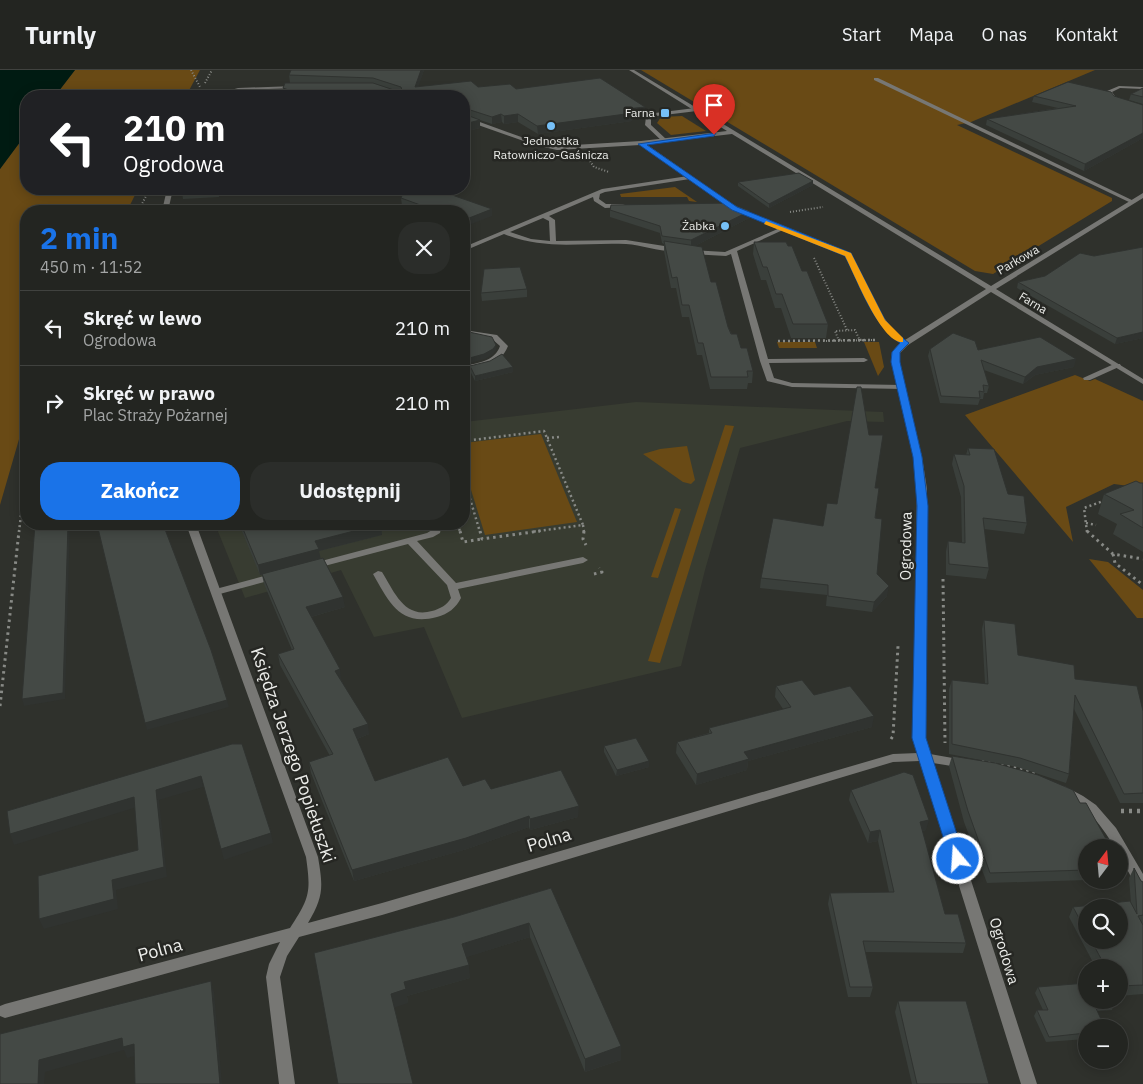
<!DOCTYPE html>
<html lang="pl">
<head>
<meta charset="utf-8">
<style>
	:root { --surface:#232521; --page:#2b2d2a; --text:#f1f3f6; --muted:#a3a5a5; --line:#40423f; --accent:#1a73e8 }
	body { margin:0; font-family:"IBM Plex Sans",sans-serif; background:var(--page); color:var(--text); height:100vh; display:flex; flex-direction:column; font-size:19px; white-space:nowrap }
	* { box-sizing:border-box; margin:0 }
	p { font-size:16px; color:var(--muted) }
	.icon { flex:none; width:28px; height:28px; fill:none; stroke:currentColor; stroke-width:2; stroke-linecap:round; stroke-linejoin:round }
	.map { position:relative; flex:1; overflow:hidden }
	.drawer { position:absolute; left:20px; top:135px; width:450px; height:325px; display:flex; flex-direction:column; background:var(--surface); border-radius:20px; box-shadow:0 2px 12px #0003,0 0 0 1px var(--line) }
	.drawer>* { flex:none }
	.banner { position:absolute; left:20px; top:20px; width:450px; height:105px; border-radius:20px; box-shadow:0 2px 12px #0003,0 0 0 1px var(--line); background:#202124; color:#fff; overflow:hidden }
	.needle { width:32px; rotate:16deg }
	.buttons { position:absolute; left:1078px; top:769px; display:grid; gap:10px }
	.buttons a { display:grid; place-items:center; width:50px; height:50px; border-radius:50%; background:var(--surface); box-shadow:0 2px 12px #0003,0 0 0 1px var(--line); font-size:25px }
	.pin { position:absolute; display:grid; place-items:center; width:42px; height:42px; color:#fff; margin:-51px -21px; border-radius:50% 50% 50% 0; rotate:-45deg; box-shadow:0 0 5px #0007 }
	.pin .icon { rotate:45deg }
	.me { position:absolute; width:55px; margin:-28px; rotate:342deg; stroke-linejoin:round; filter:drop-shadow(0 0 4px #0008) }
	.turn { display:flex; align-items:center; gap:18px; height:105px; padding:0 20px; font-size:22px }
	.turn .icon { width:65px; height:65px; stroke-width:2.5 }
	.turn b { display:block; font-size:35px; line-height:42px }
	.round { display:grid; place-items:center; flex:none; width:52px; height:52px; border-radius:20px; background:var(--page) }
	.summary { display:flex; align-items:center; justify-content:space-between; height:85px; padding:0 20px }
	h1 { font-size:30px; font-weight:700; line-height:38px; color:var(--accent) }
	.cta { display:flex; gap:10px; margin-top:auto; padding:10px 20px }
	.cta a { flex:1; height:58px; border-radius:20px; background:var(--accent); color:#fff; font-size:20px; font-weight:700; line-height:58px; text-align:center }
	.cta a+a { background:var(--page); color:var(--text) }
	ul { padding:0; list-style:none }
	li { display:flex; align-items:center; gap:15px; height:75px; padding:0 20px; border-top:1px solid var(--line) }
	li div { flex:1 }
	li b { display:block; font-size:19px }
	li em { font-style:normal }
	header { display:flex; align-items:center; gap:30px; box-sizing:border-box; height:70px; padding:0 25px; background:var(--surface); border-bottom:1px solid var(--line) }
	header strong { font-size:24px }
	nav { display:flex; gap:28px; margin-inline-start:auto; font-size:18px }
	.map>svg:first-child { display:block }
	.built { fill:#383c31 }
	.green { fill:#694a15 }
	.water { fill:#001b12 }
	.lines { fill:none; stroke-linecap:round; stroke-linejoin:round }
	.path-far3 { stroke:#888a86; stroke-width:2; stroke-dasharray:1 2; stroke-linecap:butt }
	.path-far2 { stroke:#888a86; stroke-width:2.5; stroke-dasharray:2 3; stroke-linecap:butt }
	.path-far1 { stroke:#888a86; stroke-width:3; stroke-dasharray:2.5 4; stroke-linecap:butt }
	.path { stroke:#888a86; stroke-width:4.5; stroke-dasharray:3 5; stroke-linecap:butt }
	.service { fill:#777774; fill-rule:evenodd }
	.minor { fill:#777774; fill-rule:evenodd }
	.wall { fill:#3a3f3b; fill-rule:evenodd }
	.shaded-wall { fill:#303330 }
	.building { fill:#444945; stroke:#303330 }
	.route { fill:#1a73e8; stroke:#114b97 }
	.slow { fill:#f59e0b }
	.poi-dot { fill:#76c0f7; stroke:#262723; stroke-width:2 }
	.labels { text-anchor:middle; stroke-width:5; stroke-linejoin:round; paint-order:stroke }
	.far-poi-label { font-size:12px; fill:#ecedea; stroke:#262723; text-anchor:end }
	.far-street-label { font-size:12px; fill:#ecedea; stroke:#262723 }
	.street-label { font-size:15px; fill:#ecedea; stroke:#262723 }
	.near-street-label { font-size:18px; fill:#ecedea; stroke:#262723 }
</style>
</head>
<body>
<header>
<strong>Turnly</strong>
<nav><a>Start</a><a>Mapa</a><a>O nas</a><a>Kontakt</a></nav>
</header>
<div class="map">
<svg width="1143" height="1014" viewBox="0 0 1143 1014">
	<rect width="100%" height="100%" fill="#2f312c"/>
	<!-- built -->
	<path class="built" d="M636,332l247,10 1,10 -37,-1 -107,27 -35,122 -24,96 -219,52 -38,-91 -50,10 -33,-67 -96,28 -30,-74h249v-102z"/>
	<!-- green -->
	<g class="green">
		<path d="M75,0h125l-14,26h-131z"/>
		<path d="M641,0h454l-124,52 -14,3 155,73v3l-119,73 -18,-3z"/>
		<path d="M682,46l24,15 -35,4 -14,-12 4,-6z"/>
		<path d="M26,64v55h112l-11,22h-101v204l-26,90v-336z"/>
		<path d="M675,117l22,15 -8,-1 -2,-4h-66l-1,-3z"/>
		<path d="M777,272h38l2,6h-38z"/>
		<path d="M864,272h15l5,25 -6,9z"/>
		<path d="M1075,305l15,6 5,-2 48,22v87l-29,-4 -48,23 7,35 -108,-127z"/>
		<path d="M725,355l9,1 -74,237 -12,-2z"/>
		<path d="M541,364l36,88 -92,13 -21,-68v-24z"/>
		<path d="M687,376l8,34 -4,4 -8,-2 -40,-28 17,-5z"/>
		<path d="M675,438l6,1 -23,69 -7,-1z"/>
		<path d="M1089,489l19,3 35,28v28h-6z"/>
	</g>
	<!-- water -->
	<path class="water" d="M0,0h75l-20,26h-29v38l-26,35z"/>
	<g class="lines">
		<!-- path-far3 -->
		<g class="path-far3">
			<path d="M191,0l9,17"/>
			<path d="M205,13l7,-13"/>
			<path d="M590,91l4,6 15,5"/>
			<path d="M138,141l12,-22"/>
			<path d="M790,142l33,-5"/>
			<path d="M814,188l33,72"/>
			<path d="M823,271l53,-1"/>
			<path d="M839,271l-4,-10 20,-1 5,11"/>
		</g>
		<!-- path-far2 -->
		<g class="path-far2">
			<path d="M839,269l1,3"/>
			<path d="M860,269l1,3"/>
			<path d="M778,271l98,-1"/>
			<path d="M547,368l12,-1"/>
			<path d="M464,371l80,-10 39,94 -52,7"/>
			<path d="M464,409l16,53"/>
			<path d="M1086,453l10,2"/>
			<path d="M458,454l2,8"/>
			<path d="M583,455l1,7"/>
			<path d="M19,462l7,-61"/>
			<path d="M1087,462l-3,-24 22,-8"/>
		</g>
		<!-- path-far1 -->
		<g class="path-far1">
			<path d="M460,461l3,11 19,-3"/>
			<path d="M480,461l2,8 58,-8"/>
			<path d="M584,461l-1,8 3,6"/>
			<path d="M1087,461l26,23 30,5"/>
			<path d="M1113,484l2,9 28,22"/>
			<path d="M594,504l8,-2 -3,-4"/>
			<path d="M943,509l2,164"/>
			<path d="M0,636l19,-175"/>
			<path d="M891,669l2,-3 5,-90"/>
			<path d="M982,690l38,8 16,6"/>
		</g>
		<!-- path -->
		<path class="path" d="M1121,741h22"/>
		<!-- service -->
		<g class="service">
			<path d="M874,8h4l258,124 -5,1 -257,-123z"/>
			<path d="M1119,16l24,1v2l-23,-1 -8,4 5,7 26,7v4l-30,-9 -6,-10z"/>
			<path d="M695,38l2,3 -41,5 -5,3v6l16,15v2h-4l-18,-17 1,-8 9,-4z"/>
			<path d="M688,106l2,1v2l-85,13 -5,2 -1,5 7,5h17l2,1v2l-20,1 -11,-7 -1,-4 -44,19 6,4 1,21 70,-1 51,8 3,2 -1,1c-17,2 -36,-6 -53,-7 -42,-2 -82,7 -122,-10l-40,17v-4l138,-58zM543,148l6,3 1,20 -19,-2 -21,-7z"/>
			<path d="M780,158l5,1 -48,22 31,108 96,-1 4,2 -4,2 -95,1 5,15 18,5 109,2h3v4l-112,-2 -25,-6 -7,-20 -29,-107 -5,2 -35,-2 -3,-2 3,-2 34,2z"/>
			<path d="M464,260l33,5 11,11c-7,19 -27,21 -44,24v-4c14,-3 31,-5 36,-20l-8,-7 -28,-5z"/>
			<path d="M1114,294h6l1,2 -31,14h-6l-1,-2z"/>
			<path d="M432,454h10l-2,9 -7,4 -16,4 39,42 127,-26 5,3 -5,3 -125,26 3,9c-5,10 -13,16 -24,19 -37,10 -48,-15 -64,-43l5,-3 4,1c12,19 22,47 50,39 8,-2 15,-6 19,-13l-4,-13 -39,-41 -95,25 -5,-3 2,-2 117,-31 5,-3z"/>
			<path d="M275,503l4,1 1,2 -1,2 -63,17 -5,-3 1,-2z"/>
		</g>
		<!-- minor -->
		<g class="minor">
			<path d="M629,0h5l357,216 152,-93v5l-147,91 147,90v5l-152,-92 -83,53 -8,8 -1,8 23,96 5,32 -2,249 5,16 34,6 4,1 2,3 -2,3 -4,1 -31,-5 104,321h-16l-101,-323 -27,1 -511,153 -83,22 -12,19 -7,21 15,107h-16l-13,-107 3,-13 11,-22 -275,76 -5,-2v-10l5,-2 285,-76c20,-30 21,-36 16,-71l-120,-333h10l122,333c5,30 6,39 -10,66l74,-20 511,-149 25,-1 -5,-15 4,-249 -3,-32 -23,-96 1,-9 8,-9c-26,-18 -40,-59 -55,-88l-113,-46 -92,-64 -83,5 -22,-5 -71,-25v-3h2l72,26 19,3 84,-5 86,-10zM732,64l254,155 -81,51c-27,-19 -38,-60 -55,-87l-114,-46 -90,-63z"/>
			<path d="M295,16l2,2 -59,2 -20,6h-7l27,-8z"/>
			<path d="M167,119h6l-5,22h-6z"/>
			<path d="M1064,716l19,10 13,9 20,23 27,46v17l-5,-1 -19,-36v-6h-4c-8,-13 -16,-26 -28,-36 -7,-7 -24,-13 -29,-21l2,-3z"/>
		</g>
	</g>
	<!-- wall -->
	<g class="wall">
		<path d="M291,0h133l-6,16 98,3 129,26 -13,1v5l-94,13 -20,-12 -14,2 -2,-2 -10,2 -12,-4v8l-16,4v-36h-178l-2,-1 -1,-7 7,-5 -1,-8z"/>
		<path d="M1143,18v16l-14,-4 2,-6z"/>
		<path d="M1034,26h80l29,9v33l-59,33 -98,-46 1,-6 71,-11 -26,-6z"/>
		<path d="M813,111v4l-44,23 -31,-22v-4z"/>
		<path d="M183,119h37l-1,8 -36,2 -1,-7z"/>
		<path d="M401,128l91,18 -28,-5h-47l-15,-5z"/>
		<path d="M610,140l139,8 -54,28 16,36 17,45 25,44 -1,12h-4l-1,6h-37l-8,-34h-5l-8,-38h-7l-6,-29h-5l-7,-37v-7l-2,-1 -2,-10 -50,-16z"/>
		<path d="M754,172l34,4 14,25 26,53 -2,14h-35l-10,-30h-6l-9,-28h-5l-8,-26z"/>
		<path d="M1143,177v91l-28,6 -98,-56 1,-6 27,-6 49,-20z"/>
		<path d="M527,219v8l-45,4 -1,-8z"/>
		<path d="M930,279l48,1 96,17 -39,8 -12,9 -39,-14 5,16 -2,7h-3l-1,6h-3l-2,6 -38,-2 -12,-47z"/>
		<path d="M470,296l43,1v5l-38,9 -5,-10z"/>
		<path d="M968,378l40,46 19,29 -3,11 -40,-5 5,39 -3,11 -40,-4v-24l2,-10 14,2 -1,-46 -9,-33 2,-10 12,1z"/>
		<path d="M1140,413h3v69l-30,-18 4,-10 -19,-10 6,-20z"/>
		<path d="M875,418l2,86 10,22 -15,16 -46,-6 1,-11 -67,-7 1,-10 62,-52 14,-22z"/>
		<path d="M239,454h142l1,11 -63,16 1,8 25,48 -34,10 30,63 28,54 -12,5 18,42 88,5 28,3 87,28 -48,13 -1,-3 -62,22 -113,32 -43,-108 -2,-11 21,-6 -50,-91 -2,-11 14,-4 -28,-66 -2,-9h-2z"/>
		<path d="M984,550l34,35 57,24 68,32v92h-23l-46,-94 -5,65 -3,9 -49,-16 -68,-13v-65l3,-9 33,4 -3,-55z"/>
		<path d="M776,616l38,9 58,32 -124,34 -1,9 -51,15 -20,-32 1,-11 32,-9v-5l74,-19 -8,-12z"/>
		<path d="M604,676l45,21 -33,9 -12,-24z"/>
		<path d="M952,686l134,92v32h1l-100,3 -23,-61 -15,-56z"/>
		<path d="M851,720l75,40 -4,1 23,83 21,29 -3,10 -98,-1 8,35 -3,10h-22l-20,-93 2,-11 59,-1 -11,-51 -10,2 -19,-43z"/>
		<path d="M1119,790l4,8 -4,11z"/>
		<path d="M1134,798l7,13 2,1v112l-24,2v-28h-23l-27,-51 4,-10 58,-4 -2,-25zM1086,838l33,32h-33z"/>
		<path d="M551,818l70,172 -36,12 -55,-135 -64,20 4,21 -63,18 1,7 -94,-50 140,-36z"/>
		<path d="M1038,917l76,17 -2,6 -15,1 -11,17v11l-40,3 -12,-26 3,-6h6l-8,-17z"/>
		<path d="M898,931l91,83h-77l-17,-72z"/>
	</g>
	<!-- shaded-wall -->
	<g class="shaded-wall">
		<path d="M421,0h3l-8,24 -1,-7z"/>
		<path d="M645,37v8l-13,1v5l-94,13 -1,-8 89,-17z"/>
		<path d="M501,44l1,8 -10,2v-7z"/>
		<path d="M518,44v8l-14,2v-8z"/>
		<path d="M480,50v8l-16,4v-8z"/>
		<path d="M1143,63v5l-59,33 1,-7z"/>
		<path d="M813,111v4l-44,23v-4z"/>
		<path d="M218,119h2l-1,8 -1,-7z"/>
		<path d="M492,139v7l-28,11v-7z"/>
		<path d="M750,141l-1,7 -58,30v-8z"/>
		<path d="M1143,262v6l-28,6 2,-6z"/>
		<path d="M496,275v5l-3,4 -8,5 -19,5v-5z"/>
		<path d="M1076,289l-2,8 -39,8 -12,9 2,-7 12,-10z"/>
		<path d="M513,297v5l-38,9v-5z"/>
		<path d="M68,454h2l-5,175 -41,7 -2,-7z"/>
		<path d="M381,454l1,11 -63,16 2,9 -61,15 -2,-10 57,-24z"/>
		<path d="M889,516l-2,10 -15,16 2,-10z"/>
		<path d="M343,527l2,10 -38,11 -1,-11z"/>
		<path d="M340,599l1,11 -4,1 -2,-10z"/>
		<path d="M227,630l2,7 -82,23 -2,-7z"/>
		<path d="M874,646l-2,11 -124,34 -1,9 -51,15 1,-11 47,-22z"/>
		<path d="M368,654l1,10 -15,6 -1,-11z"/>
		<path d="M649,691v6l-33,9 1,-6z"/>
		<path d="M201,706l2,11 -44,13 8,77 -51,13 2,19 -74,20 -5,-10 73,-39 52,-13 -8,-77z"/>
		<path d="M134,727l3,10 -123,38 -4,-11z"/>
		<path d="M579,736l-1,11 -48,13v-11z"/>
		<path d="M529,746v11l-62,22 -113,32 -2,-11z"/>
		<path d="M929,750l-3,10 -9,2 3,-10z"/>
		<path d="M880,760l-2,11 -10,2 2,-11z"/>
		<path d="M271,763l2,10 -49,17 -3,-11z"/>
		<path d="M529,853l1,14 -66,21 -2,-14z"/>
		<path d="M469,895l1,13 -63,18 1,7 -15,5 -2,-14 13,-12z"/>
		<path d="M211,911l3,11 8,92h-2z"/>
		<path d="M122,968l12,6 4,11 -11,3 -3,-8 -79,22 -1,12h-6l1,-24z"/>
		<path d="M621,976v14l-36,12v-13z"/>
	</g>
	<!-- building -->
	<g class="building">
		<path d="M291,0h130l-6,17 56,-6 7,6 32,-3 6,5 84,-11 45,29 -19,2 7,4 -96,13 -19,-12 -14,2 -3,-2 -9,3 -28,-9v-12h-179l12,-3 -14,-5 2,-5h88l21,7h8l-1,-3 -28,-9 -84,-3z"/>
		<path d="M1068,12l43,10 3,4 29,9v28l-58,31 -98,-45 89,-13 -42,-10z"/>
		<path d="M1143,18v9l-12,-3z"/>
		<path d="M464,44l16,6 -16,4z"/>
		<path d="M799,103l14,8 -44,23 -31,-22z"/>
		<path d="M183,119h35v1l-36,2z"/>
		<path d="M405,119h30l57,20 -28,11v-9h-27l-36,-13z"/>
		<path d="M730,133l20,8 -59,29 -29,-4 -2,-10 -50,-16 1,-5z"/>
		<path d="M664,171l38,6 9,35h5l12,45 3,7h6l4,14h6l6,23h-6l1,6h-37l-8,-34h-5l-9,-38h-7l-5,-28 -5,1z"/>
		<path d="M754,172h32l2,4h4l10,25h5l21,53h-35l-11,-30h-6l-9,-27h-4z"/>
		<path d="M1143,177v85l-26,6 -99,-56 27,-6 35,-23 14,3z"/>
		<path d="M520,197l7,22 -46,4 3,-24z"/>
		<path d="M469,262l23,5 4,8 -3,4 -9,5 -18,5 -2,-3v-20z"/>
		<path d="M953,263l22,8 3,9 62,-13 36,22 -39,8 -12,10 -44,-17 8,26 -6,-1 1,7 -5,-1 1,7 -39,-2 -11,-47z"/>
		<path d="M502,284l11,13 -38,9 -5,-10 20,-5z"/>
		<path d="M857,317h4l8,48h14l-8,53h4l-4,30 7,1 -5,55 12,12 -15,16 -46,-6v-11l-67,-7 12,-60 50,8 4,-23 10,1z"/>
		<path d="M968,378l26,1 14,45 16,2 3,27 -44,-5 6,50 -40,-4 -1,-23 17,2 -1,-57 -10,-32 16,1z"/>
		<path d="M1136,411l4,2h3v45l-23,-14 14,-4 -30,-16z"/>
		<path d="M35,454h33l-5,169 -41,6z"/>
		<path d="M97,454h66l48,126 16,50 -82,23z"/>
		<path d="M241,454h140l-66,17 4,8 -61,16z"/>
		<path d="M323,488l20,39 -37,10 34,62 -5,2 33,53 -15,5 22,52 73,-24 15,29 22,-7 6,10 70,-19 18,36 -49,13 -1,-3 -63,22 -114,32 -43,-108 24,-8 -55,-100 16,-5 -32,-75z"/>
		<path d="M984,550l31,4 3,31 56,10 1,14 62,7 6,25v82l-19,1 -49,-99 -6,79 -49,-16 -68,-14v-64l36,4z"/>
		<path d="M802,610l12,15 36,-9 24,30 -130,36 5,7 -52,15 -20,-32 35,-9 -3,-5 82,-21 -15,-21z"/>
		<path d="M636,668l13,23 -32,9 -13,-24z"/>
		<path d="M232,674h10l29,89 -50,16 -20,-73 -45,14 8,77 -52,13 2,19 -75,20 -1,-43 100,-26 -4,-53 -124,37 -3,-23z"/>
		<path d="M952,686l43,7 43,12 35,15 7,13h6l25,45h-25v22l-96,3 -22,-62z"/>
		<path d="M904,702l9,3 16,45 -9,2 25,92h13l8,29 -103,-2 10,46h-23l-20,-94 64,-1 -14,-62 -10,2 -19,-42z"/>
		<path d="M1119,790l4,8 -4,1z"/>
		<path d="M1134,798l7,13 2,1v33l-5,1 5,9v60l-24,1v-18h-13l-15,-28h28v-32h-33v23l-13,-24 57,-6 7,13z"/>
		<path d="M551,818l70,158 -36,13 -56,-136 -67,21 7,21 -65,17 2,7 -15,5 22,90h-75l-24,-131 140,-36z"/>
		<path d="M211,911l9,103h-85l-1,-40 -11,3 -1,-9 -83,22 -1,24h-38v-50z"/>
		<path d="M1086,913v17h27l1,4 -19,2 10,22h-19v5l-37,4 -12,-27h11l-10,-23z"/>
		<path d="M898,931h68l23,83h-72z"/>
	</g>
	<!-- route -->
	<path class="route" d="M716,63l-2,3 -67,9 90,62 114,46 34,67 10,12 14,11 -9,9v10l22,95 6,49 -2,232 39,121 -2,4h-10l-3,-4 -38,-121 5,-232 -4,-49 -22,-95 1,-10 8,-9c-28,-19 -40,-58 -55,-87l-113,-46 -94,-66z"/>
	<!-- slow -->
	<path class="slow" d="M766,151l85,32 34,67 18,18v4c-21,3 -49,-69 -58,-86l-81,-32z"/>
	<!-- markers -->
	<g class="poi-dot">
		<rect x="660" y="38" width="10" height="10" rx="2.5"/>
		<circle cx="551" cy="56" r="5"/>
		<circle cx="725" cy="156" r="5"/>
	</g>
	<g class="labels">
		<!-- far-poi labels -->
		<g class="far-poi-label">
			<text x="655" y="47">Farna</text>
			<text x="551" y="75" text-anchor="middle">Jednostka<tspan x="551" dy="14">Ratowniczo-Gaśnicza</tspan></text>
			<text x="715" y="160">Żabka</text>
		</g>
		<!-- far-street labels -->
		<g class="far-street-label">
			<text transform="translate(1018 190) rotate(-30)" y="4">Parkowa</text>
			<text transform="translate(1033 233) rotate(31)" y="4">Farna</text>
		</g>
		<!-- street labels -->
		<g class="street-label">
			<text transform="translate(906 476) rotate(-89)" y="5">Ogrodowa</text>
			<text transform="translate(1004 881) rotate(73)" y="5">Ogrodowa</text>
		</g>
		<!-- near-street labels -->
		<g class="near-street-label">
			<text transform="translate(293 685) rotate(71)" y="6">Księdza Jerzego Popiełuszki</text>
			<text transform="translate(549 770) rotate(-17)" y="6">Polna</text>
			<text transform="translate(160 880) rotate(-15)" y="6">Polna</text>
		</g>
	</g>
</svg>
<div class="buttons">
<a><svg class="needle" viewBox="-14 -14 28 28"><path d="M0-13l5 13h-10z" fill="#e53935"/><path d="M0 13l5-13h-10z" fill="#a3a5a5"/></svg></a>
<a><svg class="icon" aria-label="search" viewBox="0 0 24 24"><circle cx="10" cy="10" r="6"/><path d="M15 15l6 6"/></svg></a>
<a>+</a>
<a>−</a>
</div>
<div class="pin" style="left:714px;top:65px;background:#d93025"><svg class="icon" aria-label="arrive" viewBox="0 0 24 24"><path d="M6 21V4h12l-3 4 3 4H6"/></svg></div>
<svg class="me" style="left:958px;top:789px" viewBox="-20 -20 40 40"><circle r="17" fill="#1a73e8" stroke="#fff" stroke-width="3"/><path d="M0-11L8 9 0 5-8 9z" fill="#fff"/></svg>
<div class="banner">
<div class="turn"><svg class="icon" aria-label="left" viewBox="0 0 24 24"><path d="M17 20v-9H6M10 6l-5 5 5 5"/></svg><div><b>210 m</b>Ogrodowa</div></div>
</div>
<section class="drawer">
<div class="summary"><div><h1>2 min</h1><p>450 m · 11:52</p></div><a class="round"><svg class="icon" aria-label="close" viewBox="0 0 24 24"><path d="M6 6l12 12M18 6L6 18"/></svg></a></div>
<ul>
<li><svg class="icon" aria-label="left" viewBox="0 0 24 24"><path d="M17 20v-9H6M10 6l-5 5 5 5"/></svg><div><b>Skręć w lewo</b><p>Ogrodowa</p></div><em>210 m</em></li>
<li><svg class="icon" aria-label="right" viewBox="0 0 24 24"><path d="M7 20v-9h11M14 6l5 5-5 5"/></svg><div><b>Skręć w prawo</b><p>Plac Straży Pożarnej</p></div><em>210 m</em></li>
</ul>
<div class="cta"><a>Zakończ</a><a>Udostępnij</a></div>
</section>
</div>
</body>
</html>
